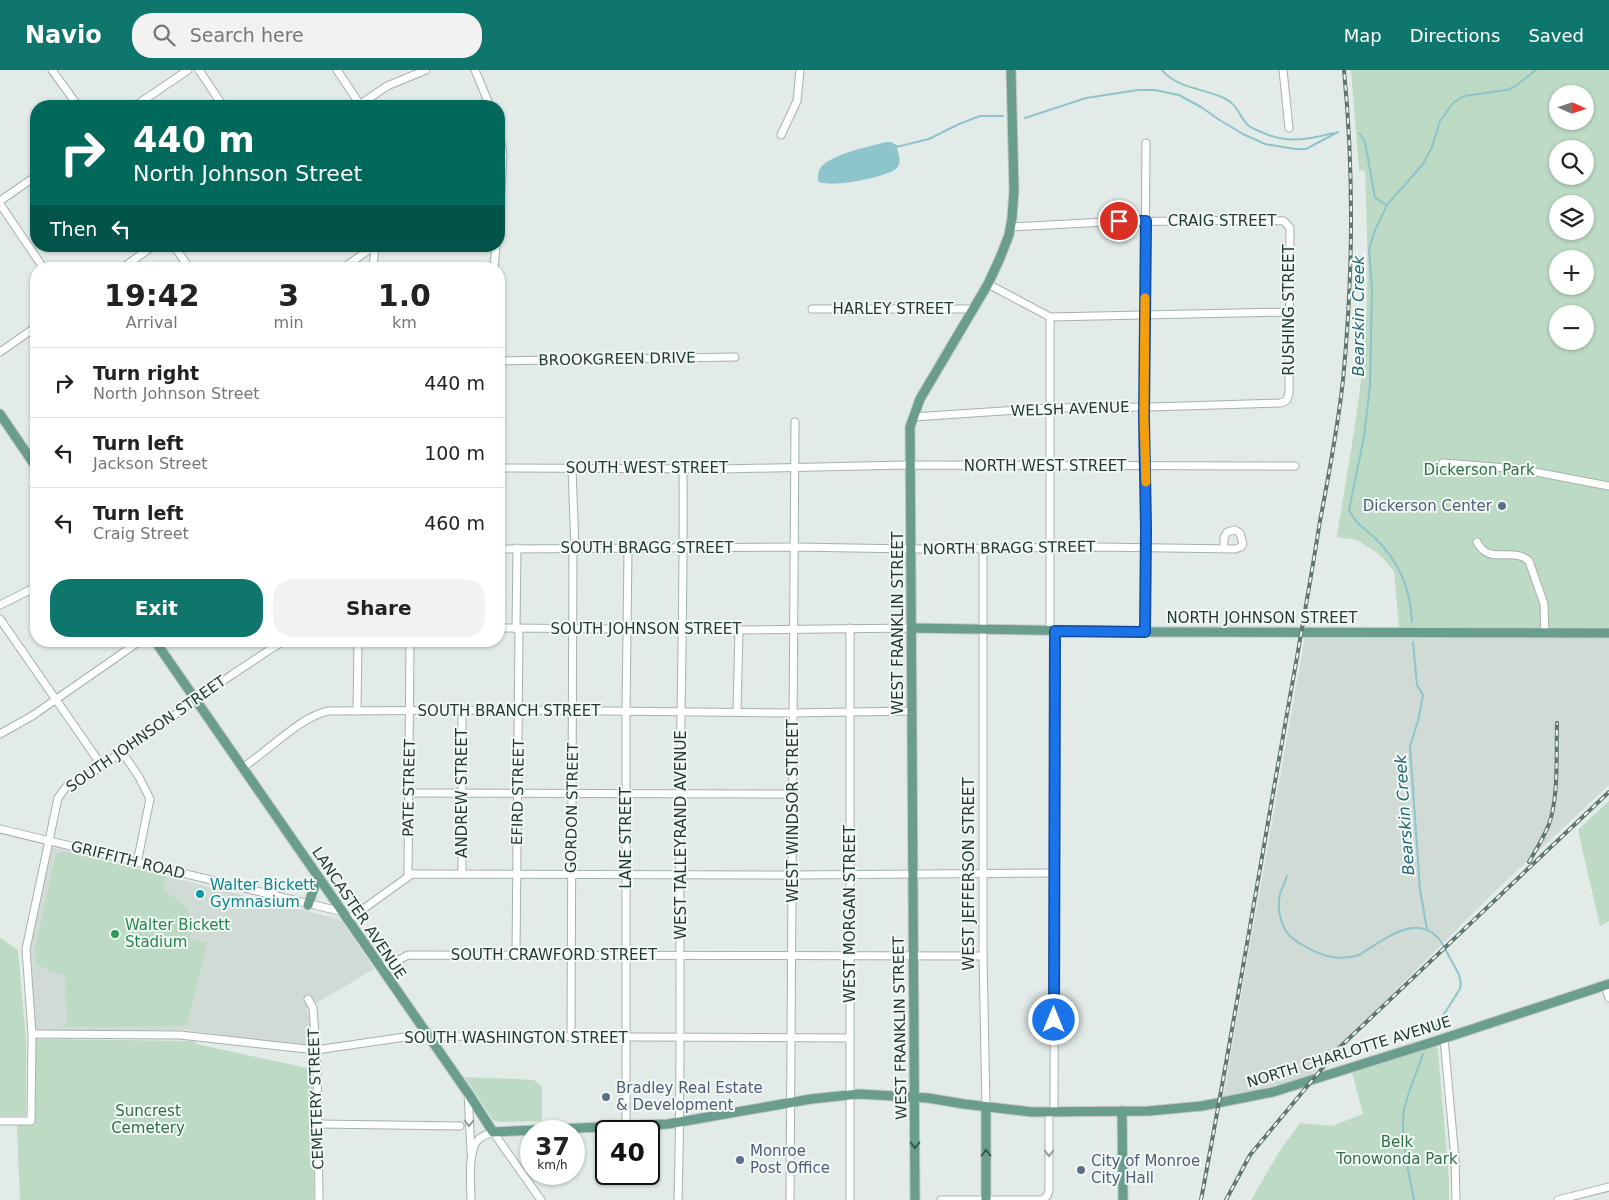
<!DOCTYPE html>
<html lang="en">
<head>
<meta charset="utf-8">
<style>
	:root { --surface:#fff; --page:#f2f2f2; --text:#222; --muted:#767676; --line:#e0e0e0; --accent:#0f766e }
	body { margin:0; font-family:"DejaVu Sans",sans-serif; background:var(--page); color:var(--text); height:100vh; display:flex; flex-direction:column; font-size:19px; white-space:nowrap }
	* { box-sizing:border-box; margin:0 }
	p { font-size:16px; color:var(--muted) }
	.icon { flex:none; width:28px; height:28px; fill:none; stroke:currentColor; stroke-width:2; stroke-linecap:round; stroke-linejoin:round }
	.map { position:relative; flex:1; overflow:hidden }
	.drawer { position:absolute; left:30px; top:192px; width:475px; height:385px; display:flex; flex-direction:column; background:var(--surface); border-radius:20px; box-shadow:0 1px 4px #0004 }
	.drawer>* { flex:none }
	.top-card { position:absolute; left:30px; top:30px; width:475px; height:152px; border-radius:20px; box-shadow:0 1px 4px #0004; background:#00695c; color:#fff; overflow:hidden }
	.needle { width:32px; rotate:93deg }
	.fabs { position:absolute; left:1549px; top:15px; display:grid; gap:10px }
	.fabs a { display:grid; place-items:center; width:45px; height:45px; border-radius:50%; background:var(--surface); box-shadow:0 1px 4px #0004; font-size:25px }
	.speed { position:absolute; left:520px; top:1050px; display:flex; gap:10px; font-size:25px; font-weight:700; text-align:center }
	.speed>* { display:grid; place-content:center; width:65px; height:65px; border-radius:50%; background:var(--surface); box-shadow:0 1px 4px #0004; line-height:1 }
	.speed small { font-size:12px; font-weight:400 }
	.speed .limit { border:2px solid #111; border-radius:8px; background:#fff; color:#111 }
	.pin { position:absolute; display:grid; place-items:center; width:42px; height:42px; color:#fff; margin:-21px; border:2px solid #fff; border-radius:50%; box-shadow:0 1px 5px #0007 }
	.me { position:absolute; width:55px; margin:-28px; rotate:0deg; stroke-linejoin:round; filter:drop-shadow(0 0 4px #0008) }
	.turn { display:flex; align-items:center; gap:18px; height:105px; padding:0 20px; font-size:22px }
	.turn .icon { width:65px; height:65px; stroke-width:2.5 }
	.turn b { display:block; font-size:35px; line-height:42px }
	.then { display:flex; align-items:center; height:48px; padding:0 20px; background:#0003; gap:10px; font-size:19px }
	.eta { display:flex; justify-content:space-evenly; align-items:center; height:85px; text-align:center }
	.eta b { font-size:30px; font-weight:800; line-height:35px }
	.action { display:flex; gap:10px; margin-top:auto; padding:10px 20px }
	.action a { flex:1; height:58px; border-radius:20px; background:var(--accent); color:#fff; font-size:20px; font-weight:800; line-height:58px; text-align:center }
	.action a+a { background:var(--page); color:var(--text) }
	ul { padding:0; list-style:none }
	li { display:flex; align-items:center; gap:15px; height:70px; padding:0 20px; border-top:1px solid var(--line) }
	li div { flex:1 }
	li b { display:block; font-size:19px }
	li em { font-style:normal }
	header { display:flex; align-items:center; gap:30px; box-sizing:border-box; height:70px; padding:0 25px; background:var(--accent); color:#fff }
	header strong { font-size:24px }
	nav { display:flex; gap:28px; margin-inline-start:auto; font-size:18px }
	.search { width:350px; height:45px; background:var(--page); display:flex; align-items:center; gap:12px; box-sizing:border-box; padding:0 18px; border-radius:20px; color:var(--muted); font-size:19px }
	.map>svg:first-child { display:block }
	.built { fill:#d0dbd5 }
	.green { fill:#bcdac4; fill-rule:evenodd }
	.water { fill:#8ec4cc }
	.lines { fill:none; stroke-linecap:round; stroke-linejoin:round }
	.stream { stroke:#8ec4cc; stroke-width:2 }
	.minor-casing { stroke:#a5b2ae; stroke-width:9 }
	.major-casing { stroke:#c1c8c6; stroke-width:11 }
	.minor { stroke:#fff; stroke-width:7 }
	.major { stroke:#6a9d8e; stroke-width:9 }
	.rail-casing { stroke:#5e766f; stroke-width:4 }
	.rail { stroke:#f2f8f5; stroke-width:2; stroke-dasharray:5.5; stroke-linecap:butt }
	.oneway { stroke:#919c9a }
	.oneway2 { stroke:#35534a }
	.route-casing { stroke:#114b97; stroke-width:12 }
	.route { stroke:#1a73e8; stroke-width:9 }
	.slow { stroke:#f59e0b; stroke-width:9 }
	.service-dot { fill:#5c6f8a; stroke:#f2f8f5; stroke-width:2 }
	.culture-dot { fill:#0f9aa8; stroke:#f2f8f5; stroke-width:2 }
	.leisure-dot { fill:#2e9e5b; stroke:#f2f8f5; stroke-width:2 }
	.labels { text-anchor:middle; stroke-width:4; stroke-linejoin:round; paint-order:stroke }
	.street-label { font-size:15px; fill:#233a34; stroke:#f2f8f5 }
	.park-label { font-size:15px; fill:#316e47; stroke:#f2f8f5 }
	.service-label { font-size:15px; fill:#4e5e75; stroke:#f2f8f5; text-anchor:start }
	.culture-label { font-size:15px; fill:#0d838f; stroke:#f2f8f5; text-anchor:start }
	.leisure-label { font-size:15px; fill:#27864d; stroke:#f2f8f5; text-anchor:start }
	.water-label { font-size:16px; font-style:italic; fill:#226671; stroke:#f2f8f5 }
</style>
</head>
<body>
<header>
<strong>Navio</strong>
<div class="search"><svg class="icon" aria-label="search" viewBox="0 0 24 24"><circle cx="10" cy="10" r="6"/><path d="M15 15l6 6"/></svg>Search here</div>
<nav><a>Map</a><a>Directions</a><a>Saved</a></nav>
</header>
<div class="map">
<svg width="1609" height="1130" viewBox="0 0 1609 1130">
	<rect width="100%" height="100%" fill="#e2ebe7"/>
	<!-- built -->
	<g class="built">
		<path d="M1305,567l304,1v147l-113,105 -185,185 -46,16 -42,6z"/>
		<path d="M51,777l287,72 5,4 31,46 -67,40 3,12 2,25 -28,-2 -99,-14h-151l-6,-82z"/>
	</g>
	<!-- green -->
	<g class="green">
		<path d="M1351,0h258v558l-51,1 -159,-2 -5,-56 -15,-17 -22,-14 -20,-3c10,-67 24,-134 28,-201 4,-55 2,-110 0,-165l-6,-1zM1558,24h27v27h-27zM1558,79h27v27h-27zM1558,134h27v27h-27zM1558,189h27v27h-27zM1558,244h27v27h-27z"/>
		<path d="M1609,731v120l-9,5 -22,-96z"/>
		<path d="M66,782l100,24 -3,14c23,15 32,21 27,49l17,4 -19,79 -5,4 -117,1 2,-17 -3,-10 1,-24 -29,-11 -2,-16 21,-95z"/>
		<path d="M0,868l18,12 8,90v76h-26z"/>
		<path d="M35,969l159,2 2,3 116,25 2,131h-294l-3,-75h18z"/>
		<path d="M1436,976l2,4 11,130v20h-198l28,-48 21,-29 32,3 31,-12 -11,-42z"/>
		<path d="M465,1007l69,3 8,7v34l-43,1 -6,-2z"/>
	</g>
	<!-- water -->
	<path class="water" d="M886,72h5l7,4 -1,3c2,6 5,13 0,19 -8,9 -70,21 -79,13 0,-6 0,-11 4,-15 11,-12 49,-20 64,-24z"/>
	<g class="lines">
		<!-- stream -->
		<g class="stream">
			<path d="M1162,0c14,18 43,19 62,28 15,7 15,20 25,28 3,2 7,4 10,5 26,13 48,9 74,2"/>
			<path d="M1025,48l61,-20 52,-8h17l24,5 22,12 17,12 25,15 22,10 30,5h11l32,-17"/>
			<path d="M1359,63l6,9 10,56 12,7"/>
			<path d="M896,77l33,-8 30,-15 21,-8h23"/>
			<path d="M1412,552c-2,-35 -12,-59 -37,-84 -10,-9 -20,-15 -26,-28l15,-73 6,-52 2,-97 -3,-39 6,-19 12,-25 36,-41 9,-17 8,-26 14,-19 10,-6 43,-6 7,-3 22,-17"/>
			<path d="M1413,572l4,43 6,10 -5,26 -8,25 10,144 7,39"/>
			<path d="M1287,806c-3,8 -8,17 -8,25 -1,10 2,22 7,30 3,6 9,9 15,13 18,11 36,18 58,11 22,-13 56,-43 79,-17 5,5 8,13 12,20 5,10 13,19 10,31l-25,39"/>
			<path d="M1414,1130c-5,-26 -14,-64 -10,-90 4,-19 13,-38 19,-56"/>
		</g>
		<defs>
			<g id="minor">
				<path d="M52,0l26,36"/>
				<path d="M199,0l24,36"/>
				<path d="M337,0l24,36"/>
				<path d="M475,0l15,36"/>
				<path d="M1283,0l6,58"/>
				<path d="M135,36l53,-36"/>
				<path d="M358,36l29,-20 39,-16"/>
				<path d="M499,60l4,25 -4,65"/>
				<path d="M781,65l16,-34 3,-31"/>
				<path d="M0,131l36,-25"/>
				<path d="M0,134l44,65"/>
				<path d="M174,176l16,23"/>
				<path d="M121,199l32,-23"/>
				<path d="M342,199l32,-23"/>
				<path d="M373,199l2,-23"/>
				<path d="M494,199l2,-23"/>
				<path d="M988,214l62,33 239,-5"/>
				<path d="M812,239h161"/>
				<path d="M0,282l36,-25"/>
				<path d="M499,291l236,-4"/>
				<path d="M913,347l137,-9 100,-1 131,-4 6,-3 2,-7 1,-165 -6,-7 -29,-1 -150,2 -94,5"/>
				<path d="M1443,393l77,6 89,17"/>
				<path d="M499,398l224,1 182,-4 390,1"/>
				<path d="M572,398l3,80"/>
				<path d="M1477,472c12,24 36,4 52,19l15,43 1,29"/>
				<path d="M983,478v408l3,151"/>
				<path d="M499,479l296,-2 116,2 187,-2 137,2 6,-2 2,-3 -3,-11 -5,-3 -8,2 -3,6v11"/>
				<path d="M0,535l36,-18"/>
				<path d="M0,549l102,147"/>
				<path d="M499,558l240,2 172,-2"/>
				<path d="M516,559l1,-81"/>
				<path d="M1050,561v-314"/>
				<path d="M1145,562l1,-159 -2,-56 2,-274"/>
				<path d="M357,641l1,-70"/>
				<path d="M737,641l2,-81"/>
				<path d="M0,664l32,-18 108,-75"/>
				<path d="M122,682l17,25 11,22 -13,64"/>
				<path d="M242,698c25,-16 58,-51 86,-57l191,-1 274,3 119,-2"/>
				<path d="M408,723l385,1"/>
				<path d="M0,759l343,83"/>
				<path d="M462,804v-163"/>
				<path d="M408,806l2,-235"/>
				<path d="M348,850l64,-46 381,1 261,-2"/>
				<path d="M516,885l3,-326"/>
				<path d="M381,899l27,-14 575,1"/>
				<path d="M1605,915l4,13"/>
				<path d="M308,929l5,9 4,59 2,133"/>
				<path d="M32,964l148,1 136,15 96,-14 438,2"/>
				<path d="M571,967l2,-489"/>
				<path d="M1444,968l11,121 1,41"/>
				<path d="M468,1023l3,59"/>
				<path d="M1054,1042l1,-481"/>
				<path d="M0,1051h31l1,-87 -6,-85 32,-151 8,-11 23,-12 144,-101 50,-33"/>
				<path d="M318,1054l142,2"/>
				<path d="M626,1057v-416l2,-162"/>
				<path d="M471,1130c0,-16 -4,-50 8,-61 3,-3 9,-5 14,-7l48,68"/>
				<path d="M678,1130c4,-135 1,-270 2,-405 1,-109 4,-217 3,-326"/>
				<path d="M790,1130l5,-778"/>
				<path d="M850,1130v-572"/>
				<path d="M941,1130h101l5,-4 2,-5v-78"/>
				<path d="M1558,1130l51,-13"/>
			</g>
			<g id="major">
				<path d="M0,344l36,53"/>
				<path d="M911,558l234,4 464,1"/>
				<path d="M155,571l313,452 25,39 175,-8 143,-25 48,-5 69,4 36,6 68,8 117,-1 53,-5 71,-14 160,-50 176,-58"/>
				<path d="M308,835l10,-28"/>
				<path d="M986,1037v93"/>
				<path d="M1122,1041l1,89"/>
				<path d="M915,1130l-5,-773 10,-28 68,-115 12,-26 9,-23 3,-17 2,-27 -3,-121"/>
			</g>
		</defs>
		<!-- minor casing -->
		<use href="#minor" class="minor-casing"/>
		<!-- major casing -->
		<use href="#major" class="major-casing"/>
		<!-- minor -->
		<use href="#minor" class="minor"/>
		<!-- major -->
		<use href="#major" class="major"/>
		<defs>
			<g id="rail">
				<path d="M1529,792c7,-12 15,-25 20,-38 10,-28 7,-71 8,-101"/>
				<path d="M1201,1130c31,-164 58,-328 87,-492 11,-62 22,-124 32,-187 9,-47 18,-94 23,-141 10,-103 11,-207 1,-310"/>
				<path d="M1226,1130l24,-45 90,-108 269,-255"/>
			</g>
		</defs>
		<!-- rail casing -->
		<use href="#rail" class="rail-casing"/>
		<!-- rail -->
		<use href="#rail" class="rail"/>
	</g>
	<!-- one-way arrows -->
	<defs><path id="oneway-chevron" d="M-2-3.5L2.5 0L-2 3.5" fill="none" stroke-width="1.6" stroke-linecap="round" stroke-linejoin="round" transform="scale(1.25)"/></defs>
	<g class="oneway">
		<use href="#oneway-chevron" transform="translate(469 1053) rotate(90)"/>
		<use href="#oneway-chevron" transform="translate(1049 1083) rotate(90)"/>
	</g>
	<g class="oneway2">
		<use href="#oneway-chevron" transform="translate(915 1075) rotate(90)"/>
		<use href="#oneway-chevron" transform="translate(986 1083) rotate(-90)"/>
	</g>
	<g class="lines">
		<defs>
			<path id="route" d="M1054,950l1,-389 90,1 1,-103 -2,-112 2,-196h-27"/>
		</defs>
		<!-- route casing -->
		<use href="#route" class="route-casing"/>
		<!-- route -->
		<use href="#route" class="route"/>
		<!-- slow -->
		<path class="slow" d="M1145,228l-1,119 2,65"/>
	</g>
	<!-- markers -->
	<g class="service-dot">
		<circle cx="1502" cy="436" r="5"/>
		<circle cx="606" cy="1027" r="5"/>
		<circle cx="740" cy="1090" r="5"/>
		<circle cx="1081" cy="1100" r="5"/>
	</g>
	<circle class="culture-dot" cx="200" cy="824" r="5"/>
	<circle class="leisure-dot" cx="115" cy="864" r="5"/>
	<g class="labels">
		<!-- street labels -->
		<g class="street-label">
			<text x="1222" y="156">CRAIG STREET</text>
			<text x="893" y="244">HARLEY STREET</text>
			<text transform="translate(1289 240) rotate(-90)" y="5">RUSHING STREET</text>
			<text transform="translate(617 289) rotate(-1)" y="5">BROOKGREEN DRIVE</text>
			<text transform="translate(1070 339) rotate(-2)" y="5">WELSH AVENUE</text>
			<text x="1045" y="401">NORTH WEST STREET</text>
			<text x="647" y="403">SOUTH WEST STREET</text>
			<text x="647" y="483">SOUTH BRAGG STREET</text>
			<text transform="translate(1009 478) rotate(-1)" y="5">NORTH BRAGG STREET</text>
			<text x="1262" y="553">NORTH JOHNSON STREET</text>
			<text transform="translate(898 553) rotate(-90)" y="5">WEST FRANKLIN STREET</text>
			<text x="646" y="564">SOUTH JOHNSON STREET</text>
			<text x="509" y="646">SOUTH BRANCH STREET</text>
			<text transform="translate(146 664) rotate(-35)" y="5">SOUTH JOHNSON STREET</text>
			<text transform="translate(409 718) rotate(-89)" y="5">PATE STREET</text>
			<text transform="translate(518 722) rotate(-89)" y="5">EFIRD STREET</text>
			<text transform="translate(462 723) rotate(-90)" y="5">ANDREW STREET</text>
			<text transform="translate(572 738) rotate(-89)" y="5">GORDON STREET</text>
			<text transform="translate(793 741) rotate(-90)" y="5">WEST WINDSOR STREET</text>
			<text transform="translate(681 765) rotate(-90)" y="5">WEST TALLEYRAND AVENUE</text>
			<text transform="translate(626 768) rotate(-90)" y="5">LANE STREET</text>
			<text transform="translate(128 790) rotate(14)" y="5">GRIFFITH ROAD</text>
			<text transform="translate(969 804) rotate(-90)" y="5">WEST JEFFERSON STREET</text>
			<text transform="translate(359 843) rotate(56)" y="5">LANCASTER AVENUE</text>
			<text transform="translate(850 844) rotate(-90)" y="5">WEST MORGAN STREET</text>
			<text x="554" y="890">SOUTH CRAWFORD STREET</text>
			<text transform="translate(900 958) rotate(-91)" y="5">WEST FRANKLIN STREET</text>
			<text x="516" y="973">SOUTH WASHINGTON STREET</text>
			<text transform="translate(1349 982) rotate(-17)" y="5">NORTH CHARLOTTE AVENUE</text>
			<text transform="translate(316 1029) rotate(-92)" y="5">CEMETERY STREET</text>
		</g>
		<!-- park labels -->
		<g class="park-label">
			<text x="1479" y="405">Dickerson Park</text>
			<text x="148" y="1046">Suncrest<tspan x="148" dy="17">Cemetery</tspan></text>
			<text x="1397" y="1077">Belk<tspan x="1397" dy="17">Tonowonda Park</tspan></text>
		</g>
		<!-- service labels -->
		<g class="service-label">
			<text x="1492" y="441" text-anchor="end">Dickerson Center</text>
			<text x="616" y="1023">Bradley Real Estate<tspan x="616" dy="17">&amp; Development</tspan></text>
			<text x="750" y="1086">Monroe<tspan x="750" dy="17">Post Office</tspan></text>
			<text x="1091" y="1096">City of Monroe<tspan x="1091" dy="17">City Hall</tspan></text>
		</g>
		<!-- culture labels -->
		<g class="culture-label">
			<text x="210" y="820">Walter Bickett<tspan x="210" dy="17">Gymnasium</tspan></text>
		</g>
		<!-- leisure labels -->
		<g class="leisure-label">
			<text x="125" y="860">Walter Bickett<tspan x="125" dy="17">Stadium</tspan></text>
		</g>
		<!-- water labels -->
		<g class="water-label">
			<text transform="translate(1358 246) rotate(-90)" y="6">Bearskin Creek</text>
			<text transform="translate(1404 745) rotate(-94)" y="6">Bearskin Creek</text>
		</g>
	</g>
</svg>
<div class="fabs">
<a><svg class="needle" viewBox="-14 -14 28 28"><path d="M0-13l5 13h-10z" fill="#e53935"/><path d="M0 13l5-13h-10z" fill="#767676"/></svg></a>
<a><svg class="icon" aria-label="search" viewBox="0 0 24 24"><circle cx="10" cy="10" r="6"/><path d="M15 15l6 6"/></svg></a>
<a><svg class="icon" aria-label="layers" viewBox="0 0 24 24"><path d="M12 4l9 5-9 5-9-5zM3 14l9 5 9-5"/></svg></a>
<a>+</a>
<a>−</a>
</div>
<div class="speed"><div>37<small>km/h</small></div><div class="limit">40</div></div>
<div class="pin" style="left:1119px;top:151px;background:#d93025"><svg class="icon" aria-label="arrive" viewBox="0 0 24 24"><path d="M6 21V4h12l-3 4 3 4H6"/></svg></div>
<svg class="me" style="left:1054px;top:950px" viewBox="-20 -20 40 40"><circle r="17" fill="#1a73e8" stroke="#fff" stroke-width="3"/><path d="M0-11L8 9 0 5-8 9z" fill="#fff"/></svg>
<div class="top-card">
<div class="turn"><svg class="icon" aria-label="right" viewBox="0 0 24 24"><path d="M7 20v-9h11M14 6l5 5-5 5"/></svg><div><b>440 m</b>North Johnson Street</div></div>
<div class="then">Then<svg class="icon" aria-label="left" viewBox="0 0 24 24"><path d="M17 20v-9H6M10 6l-5 5 5 5"/></svg></div>
</div>
<section class="drawer">
<div class="eta">
<div><b>19:42</b><p>Arrival</p></div>
<div><b>3</b><p>min</p></div>
<div><b>1.0</b><p>km</p></div>
</div>
<ul>
<li><svg class="icon" aria-label="right" viewBox="0 0 24 24"><path d="M7 20v-9h11M14 6l5 5-5 5"/></svg><div><b>Turn right</b><p>North Johnson Street</p></div><em>440 m</em></li>
<li><svg class="icon" aria-label="left" viewBox="0 0 24 24"><path d="M17 20v-9H6M10 6l-5 5 5 5"/></svg><div><b>Turn left</b><p>Jackson Street</p></div><em>100 m</em></li>
<li><svg class="icon" aria-label="left" viewBox="0 0 24 24"><path d="M17 20v-9H6M10 6l-5 5 5 5"/></svg><div><b>Turn left</b><p>Craig Street</p></div><em>460 m</em></li>
</ul>
<div class="action"><a>Exit</a><a>Share</a></div>
</section>
</div>
</body>
</html>
